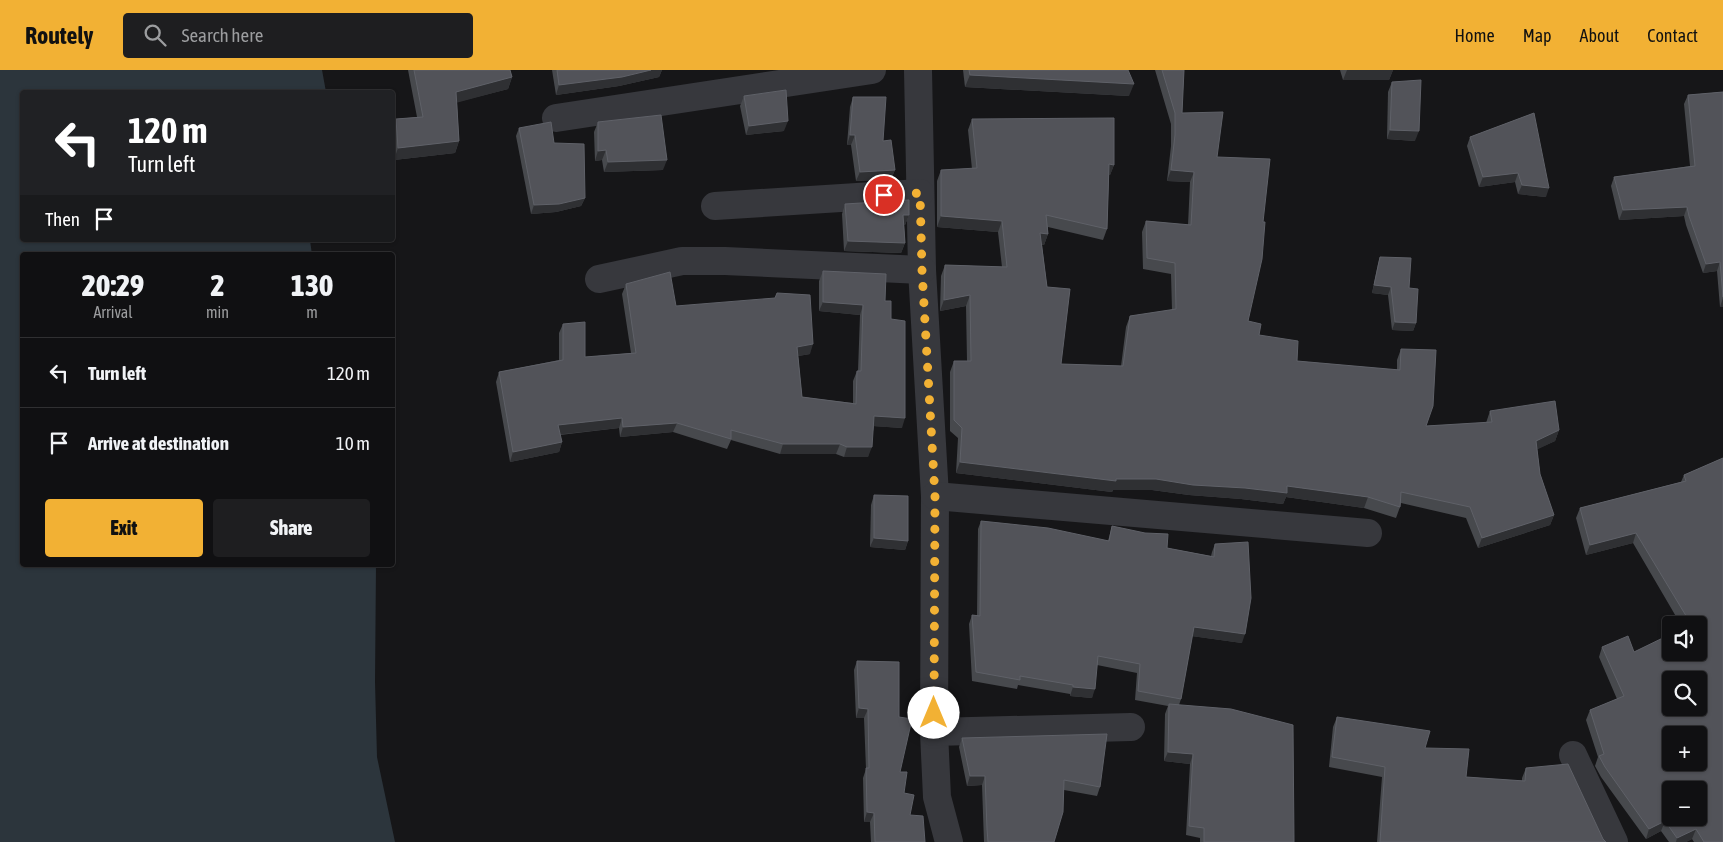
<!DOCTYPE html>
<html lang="en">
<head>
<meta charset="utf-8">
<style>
	:root { --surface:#101012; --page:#1e1e20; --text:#f1f3f6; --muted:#9c9d9f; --line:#303032; --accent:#f2b134 }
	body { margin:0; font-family:"Asap Condensed",sans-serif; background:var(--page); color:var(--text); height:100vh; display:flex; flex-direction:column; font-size:19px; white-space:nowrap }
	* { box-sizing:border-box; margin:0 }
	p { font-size:16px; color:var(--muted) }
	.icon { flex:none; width:28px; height:28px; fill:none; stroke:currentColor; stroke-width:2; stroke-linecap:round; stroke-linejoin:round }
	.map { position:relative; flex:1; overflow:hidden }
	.panel { position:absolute; left:20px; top:182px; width:375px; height:315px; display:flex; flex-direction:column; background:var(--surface); border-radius:5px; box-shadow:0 1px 4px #0004,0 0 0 1px var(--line) }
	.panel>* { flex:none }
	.top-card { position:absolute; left:20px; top:20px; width:375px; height:152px; border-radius:5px; box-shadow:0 1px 4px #0004,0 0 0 1px var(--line); background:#202124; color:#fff; overflow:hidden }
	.tools { position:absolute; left:1662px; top:546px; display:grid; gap:10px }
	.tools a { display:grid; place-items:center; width:45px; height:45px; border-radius:5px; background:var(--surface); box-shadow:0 1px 4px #0004,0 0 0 1px var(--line); font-size:25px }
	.pin { position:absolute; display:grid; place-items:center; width:42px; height:42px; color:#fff; margin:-21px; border:2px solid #fff; border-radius:50%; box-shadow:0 1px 5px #0007 }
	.me { position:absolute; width:55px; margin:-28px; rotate:0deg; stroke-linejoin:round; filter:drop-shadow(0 0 4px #0008) }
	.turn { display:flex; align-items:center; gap:18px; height:105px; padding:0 25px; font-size:22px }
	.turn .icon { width:65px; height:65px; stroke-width:2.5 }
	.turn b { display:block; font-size:35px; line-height:42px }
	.then { display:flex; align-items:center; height:48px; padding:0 25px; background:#0003; gap:10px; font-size:19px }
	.eta { display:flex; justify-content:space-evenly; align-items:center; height:85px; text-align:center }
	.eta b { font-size:30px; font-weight:800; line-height:35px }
	.button { display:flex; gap:10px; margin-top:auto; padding:10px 25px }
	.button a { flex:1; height:58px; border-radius:5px; background:var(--accent); color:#111; font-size:20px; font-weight:800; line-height:58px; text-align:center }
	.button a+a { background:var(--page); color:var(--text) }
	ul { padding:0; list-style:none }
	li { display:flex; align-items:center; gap:15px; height:70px; padding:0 25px; border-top:1px solid var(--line) }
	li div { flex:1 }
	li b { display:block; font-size:19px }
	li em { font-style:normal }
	header { display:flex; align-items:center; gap:30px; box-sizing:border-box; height:70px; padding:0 25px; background:var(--accent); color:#111 }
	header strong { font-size:24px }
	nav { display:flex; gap:28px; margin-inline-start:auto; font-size:18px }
	.search { width:350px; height:45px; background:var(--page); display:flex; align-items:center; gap:12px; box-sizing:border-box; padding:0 18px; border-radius:5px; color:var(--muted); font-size:19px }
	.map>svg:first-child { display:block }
	.water { fill:#2c353c }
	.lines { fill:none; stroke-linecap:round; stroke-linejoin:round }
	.minor { stroke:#37383d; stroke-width:28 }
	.wall { fill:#47494d }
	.shaded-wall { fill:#2f3033 }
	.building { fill:#525359; stroke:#5f6168; fill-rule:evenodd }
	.route { stroke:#f2b134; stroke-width:9; stroke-dasharray:0 16.2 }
</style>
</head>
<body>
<header>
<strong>Routely</strong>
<div class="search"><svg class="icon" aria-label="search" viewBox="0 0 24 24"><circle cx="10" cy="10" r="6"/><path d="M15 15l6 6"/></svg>Search here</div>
<nav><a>Home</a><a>Map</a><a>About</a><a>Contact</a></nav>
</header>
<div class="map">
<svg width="1723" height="772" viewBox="0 0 1723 772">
	<rect width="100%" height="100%" fill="#161618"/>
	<!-- water -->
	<path class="water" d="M0,0h322l4,22h-304v148h288l2,15h-290v310h354l-1,117 2,75 18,85h-395z"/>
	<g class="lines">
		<!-- minor -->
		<g class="minor">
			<path d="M918,0l4,200 13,226 -1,236 3,65 12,45"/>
			<path d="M556,48l316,-48"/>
			<path d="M715,136l205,-13"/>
			<path d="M599,209l83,-18h43l197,9"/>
			<path d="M935,426l433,37"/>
			<path d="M934,662l197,-5"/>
			<path d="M1573,685l41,87"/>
		</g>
	</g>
	<!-- wall -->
	<g class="wall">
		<path d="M408,0h102l2,7 -4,12 -51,13 2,39 -4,12 -61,7 -2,-30 4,-11 21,-2z"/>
		<path d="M552,0h110l-3,7 -40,9 -63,9z"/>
		<path d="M963,0h165l1,26 -164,-9z"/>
		<path d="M1155,0h29l-2,43 35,44 31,164 11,14 38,26 100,9v-10l4,-11 25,77 60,-3 4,-12 69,19 -4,11 -18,8 3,25 14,41 -4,10 -72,23 -12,-30 -65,-15 -1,4 -4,11 -32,-10 -78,-11 -3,7 -42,-5 -52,-4 -37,-5h-39l-1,2 -156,-19 2,-35 -8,-7v-59l4,-11h13l-1,-55 -26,5 1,-35 4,-11 57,2 -4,-35 -61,-5v-46l4,-11 31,-1 -4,-39 4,-11 142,46 -4,10h-1l-2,54 -4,11 -55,-13v7l-4,11h-2l5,42 14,77 60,2 5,-39 4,-11 42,-6 -1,-36 -28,-5 -1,-37 4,-11 42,4 2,-43 -23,-1 4,-35v-22z"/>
		<path d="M1340,0h53l-4,10h-46z"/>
		<path d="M1392,12l23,59 -28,-2 1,-47z"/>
		<path d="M1723,22v215h-3l-3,-36 -14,2 -17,-48 -2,-9 -65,4 -8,-34 3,-9 76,-11 -6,-62 4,-9z"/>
		<path d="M744,26l40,35 -38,4 -6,-29z"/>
		<path d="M853,27l30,44 12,29 -4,9 -35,2 -5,-36h-4l3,-38z"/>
		<path d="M1534,43l12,84 -28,-3 -3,-12 -36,5 -12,-41 3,-9z"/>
		<path d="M598,52l65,48 -59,2 -2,-12 -7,1 -1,-29z"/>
		<path d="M519,58l35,15 31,55 -4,8 -25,6 -25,2 -15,-78z"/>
		<path d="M845,134l64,11 -4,10 -1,-1 1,19 -4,10 -57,-2 -2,-37z"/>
		<path d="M1380,187l29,31 7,35 -3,8 -21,-1 -4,-35 -16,-2 6,-29z"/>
		<path d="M823,201l62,30 6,18 11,109 -28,-2 -6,31h-24l-8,-3h-56l-49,-14 -4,9 -54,-17 -53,5 -1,-9 -59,7 2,7 -3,10 -49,10 -14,-80 3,-10 60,-12v-27l4,-9 22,33 46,-4 -9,-59 4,-10 50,22 134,48 -12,2 4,41 51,6v-22l4,-10h1l2,-56 -41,-4v-30z"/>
		<path d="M1723,388v384h-29l-2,-3 -6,3h-17l-8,-11 -15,8 -45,-62 -6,-11 3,-9 -12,-37 4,-10 27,-11 -18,-42 3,-10 32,5 65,-27h-18l-48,-82 -47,12 -10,-37 4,-10 101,-26 3,-7z"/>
		<path d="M874,425l34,46 -3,9 -35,-3 1,-42z"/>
		<path d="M981,451l127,20 4,-15 55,22 44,8 1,-4 3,-8 27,99 -50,-7 -11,63 -2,6 115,137h-94v-4l-14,-3 4,-71 -26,-3 1,-47 3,-8 -33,-6 2,-27 -40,-8 -5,33 -22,-2v-2l-52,-9 -1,4 -45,-8 -3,-57 3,-9 5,1 1,-87z"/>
		<path d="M857,591l42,56 1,55 4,21 6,22 15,27h-54l-1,-20h-6l-1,-44 3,-9 -2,-51h-8l-2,-48z"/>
		<path d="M1337,647l88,31 41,29 56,4v-3l4,-10 80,74h-229l5,-65 -53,-10 4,-40z"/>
		<path d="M962,668l138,49 -3,9 -33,-6 -10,52h-70l-2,-57 -15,1 -8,-39z"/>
	</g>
	<!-- shaded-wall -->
	<g class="shaded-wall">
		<path d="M651,0h11l-3,7 -40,9 -63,9 3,-10z"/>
		<path d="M1347,0h46l-4,10h-46z"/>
		<path d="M970,5l164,9 -5,12 -164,-9z"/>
		<path d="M512,7l-4,12 -56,15 4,-12z"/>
		<path d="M788,51l-4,10 -38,4 3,-9z"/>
		<path d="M1390,60l29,1 -4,10 -28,-2z"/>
		<path d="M850,65h5l-4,10h-4z"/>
		<path d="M459,71l-4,12 -61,7 4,-12z"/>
		<path d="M606,80l-4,10 -7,1 3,-10z"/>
		<path d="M667,90l-4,10 -59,2 4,-10z"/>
		<path d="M1109,94l5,1 -4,10h-5z"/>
		<path d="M895,100l-4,9 -35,2 4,-9z"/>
		<path d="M1171,100l23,2 -4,10 -23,-1z"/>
		<path d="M1518,103l-3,9 -36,5 4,-10z"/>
		<path d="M1522,115l27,3 -3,9 -28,-3z"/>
		<path d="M585,128l-4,8 -25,6 -25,2 3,-9z"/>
		<path d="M1687,137l-3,9 -65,4 4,-10z"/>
		<path d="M903,145h6l-4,10 -5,-1z"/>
		<path d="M941,146l61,5 -4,11 -61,-5z"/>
		<path d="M1040,163l8,1 -4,11 -8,-1z"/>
		<path d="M848,171l57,2 -4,10 -57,-2z"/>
		<path d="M1720,192l-3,9 -14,2 3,-9z"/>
		<path d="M1374,215l17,2 -3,8 -16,-2z"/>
		<path d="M970,225l-4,11 -26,5 4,-11z"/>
		<path d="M1723,228v9h-3z"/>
		<path d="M823,232l40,3 -3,10 -41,-4z"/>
		<path d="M1395,252l21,1 -3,8 -21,-1z"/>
		<path d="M813,274l-3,10 -17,3 4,-10z"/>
		<path d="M874,346l31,2 -3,10 -31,-2z"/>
		<path d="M622,348l-3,10 -64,7 3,-10z"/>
		<path d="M677,353l-4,9 -53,5 3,-10z"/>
		<path d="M1559,360l-4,11 -23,11 4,-11z"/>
		<path d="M562,372l-3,10 -49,10 3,-10z"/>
		<path d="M783,374h57l-4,10h-56z"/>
		<path d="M847,377h25l-4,10h-24z"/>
		<path d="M960,392l156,17h40l131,7 81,11 -4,11 -78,-11 -3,7 -42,-5 -52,-4 -37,-5h-39l-1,2 -156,-19z"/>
		<path d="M1554,445l-4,10 -72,23 4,-10z"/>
		<path d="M1636,463l-3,10 -47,12 4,-10z"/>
		<path d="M874,468l34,3 -3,9 -35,-3z"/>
		<path d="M1194,557l51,7 -3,9 -51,-7z"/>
		<path d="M1073,617l22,2 -3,9 -22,-2z"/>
		<path d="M859,638l9,1 -4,9h-8z"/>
		<path d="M1168,682l25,2 -3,10 -26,-3z"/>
		<path d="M970,706h15l-3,9 -15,1z"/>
		<path d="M867,742l7,1 -4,9h-6z"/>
		<path d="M1665,751l-4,10 -15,8 3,-10z"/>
		<path d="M1696,759l-4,10 -6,3h-10l1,-4z"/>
	</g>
	<!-- building -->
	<g class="building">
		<path d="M414,0h96l2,7 -56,15 3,49 -61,7 -2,-29 27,-2z"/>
		<path d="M557,0h94l-29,7 -63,8z"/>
		<path d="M969,0h159l6,14 -164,-9z"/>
		<path d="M1162,0h22l-2,43 41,-1 -6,45 53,2 -7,63h2l-3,37 -14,62 13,3 -2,11 39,6 -1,20 103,9 1,-21 35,1 -3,56 -7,20 66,-4 -2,-11 65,-10 4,29 -23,11 4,33 14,41 -72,23 -12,-31 -69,-15 -1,15 -32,-10 -81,-11v7l-42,-5 -52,-3 -37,-6h-40v2l-156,-19 2,-34 -8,-8v-59h17l-1,-66 -26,5 1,-35 62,2 -5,-46 -61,-5v-46l36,-2 -5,-49 142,-1v47l-5,-1 -2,65 -61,-14 2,19 -8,-1 7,54 23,2 -9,75 62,2 7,-50 46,-7 -1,-46 -28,-5 -1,-37 45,4 3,-53 -23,-2 4,-35v-22z"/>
		<path d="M1421,10l-2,51 -29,-1 2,-48z"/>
		<path d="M786,20l2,31 -39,5 -5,-30z"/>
		<path d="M1723,22v205l-3,-35 -14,2 -17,-48 -2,-9 -64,3 -9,-33 81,-11 -7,-71z"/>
		<path d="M853,27h33l-3,44 8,-1 4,30 -35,2 -5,-37h-5z"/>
		<path d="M1534,43l15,75 -27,-3 -4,-12 -35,4 -13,-40z"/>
		<path d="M661,45l6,45 -59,2 -2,-12 -8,1v-29z"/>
		<path d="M551,52l3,21 30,1 1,54 -26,6 -25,1 -15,-77z"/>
		<path d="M909,130v15h-6l2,28 -57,-2 -3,-37z"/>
		<path d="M1380,187l31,1 -2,30 9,1 -2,34 -21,-1 -4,-35 -17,-2z"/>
		<path d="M823,201l63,3 -1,27h6v18l14,2v97l-31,-2 -2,31h-25l-7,-3h-57l-52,-14v9l-54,-16 -54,4 -1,-9 -64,7 4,17 -49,10 -14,-80 64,-12v-36l22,-2v35l51,-4 -10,-69 44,-12 6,34 99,-8 2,-5 33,2 3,49 -16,3 5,50 54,7 1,-33h4l2,-66 -40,-3z"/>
		<path d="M1723,388v384h-19l-8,-13 -19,9 -12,-17 -16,8 -44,-62 -6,-11 5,-2 -14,-44 34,-14 -22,-49 26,-11 6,16 37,-18v18h28v-27h-9l1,-1 -55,-91 -46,12 -10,-37 106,-27 -2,-6zM1671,610h28v28h-28zM1671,665h28v27h-28zM1671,720h28v28h-28z"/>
		<path d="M874,425l34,1v45l-34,-3z"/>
		<path d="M981,451l67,7 61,13 3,-15 33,7 23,1 -1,14 47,9 1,-13 33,-2 3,56 -6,36 -51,-7 -13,72 -43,-8 2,-27 -42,-8 -3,33 -22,-2v-2l-53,-9v4l-44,-8 -4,-57 8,1z"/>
		<path d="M857,591l42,1v55l13,2 -12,53h7l-3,21 10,2 -4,20 13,1 2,26h-50l-1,-29 -7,-1 -1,-44h3l-1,-59 -9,-1z"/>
		<path d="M1169,634l62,5 62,16 1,117h-90v-14l-15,-2 4,-72 -25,-2z"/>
		<path d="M1337,647l93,14 -5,17 44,1 -3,28 59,4 1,-13 42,-4 35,75 3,3h-226l5,-75 -53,-10z"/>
		<path d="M1107,664l-7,53 -36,-7 -1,32 -9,30h-66l-1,-13 -2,-53h-15l-8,-38z"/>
	</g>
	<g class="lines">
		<!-- route -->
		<path class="route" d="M884,125l36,-2 2,77 13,226 -1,217"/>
	</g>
</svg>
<div class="tools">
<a><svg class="icon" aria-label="sound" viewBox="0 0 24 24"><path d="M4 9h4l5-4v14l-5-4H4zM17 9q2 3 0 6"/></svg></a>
<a><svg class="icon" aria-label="search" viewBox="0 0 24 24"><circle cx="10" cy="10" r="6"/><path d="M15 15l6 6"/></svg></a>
<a>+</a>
<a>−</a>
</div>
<div class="pin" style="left:884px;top:125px;background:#d93025"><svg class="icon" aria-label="arrive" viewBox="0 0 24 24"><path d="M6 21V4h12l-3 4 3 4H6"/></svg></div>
<svg class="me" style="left:934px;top:643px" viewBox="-20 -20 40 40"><circle r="19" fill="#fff"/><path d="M0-13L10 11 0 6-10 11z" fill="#f2b134"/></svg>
<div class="top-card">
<div class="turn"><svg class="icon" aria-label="left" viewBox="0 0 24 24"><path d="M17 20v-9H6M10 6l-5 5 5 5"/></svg><div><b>120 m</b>Turn left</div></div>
<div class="then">Then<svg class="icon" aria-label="arrive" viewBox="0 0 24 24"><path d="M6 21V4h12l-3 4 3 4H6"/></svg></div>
</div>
<section class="panel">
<div class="eta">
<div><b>20:29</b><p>Arrival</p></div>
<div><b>2</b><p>min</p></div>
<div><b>130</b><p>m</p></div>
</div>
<ul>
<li><svg class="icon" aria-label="left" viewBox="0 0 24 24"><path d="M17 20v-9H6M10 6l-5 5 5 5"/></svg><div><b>Turn left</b></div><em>120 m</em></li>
<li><svg class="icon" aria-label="arrive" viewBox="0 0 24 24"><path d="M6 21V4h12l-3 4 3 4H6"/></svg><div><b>Arrive at destination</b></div><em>10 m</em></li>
</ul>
<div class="button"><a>Exit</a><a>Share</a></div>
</section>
</div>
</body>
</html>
